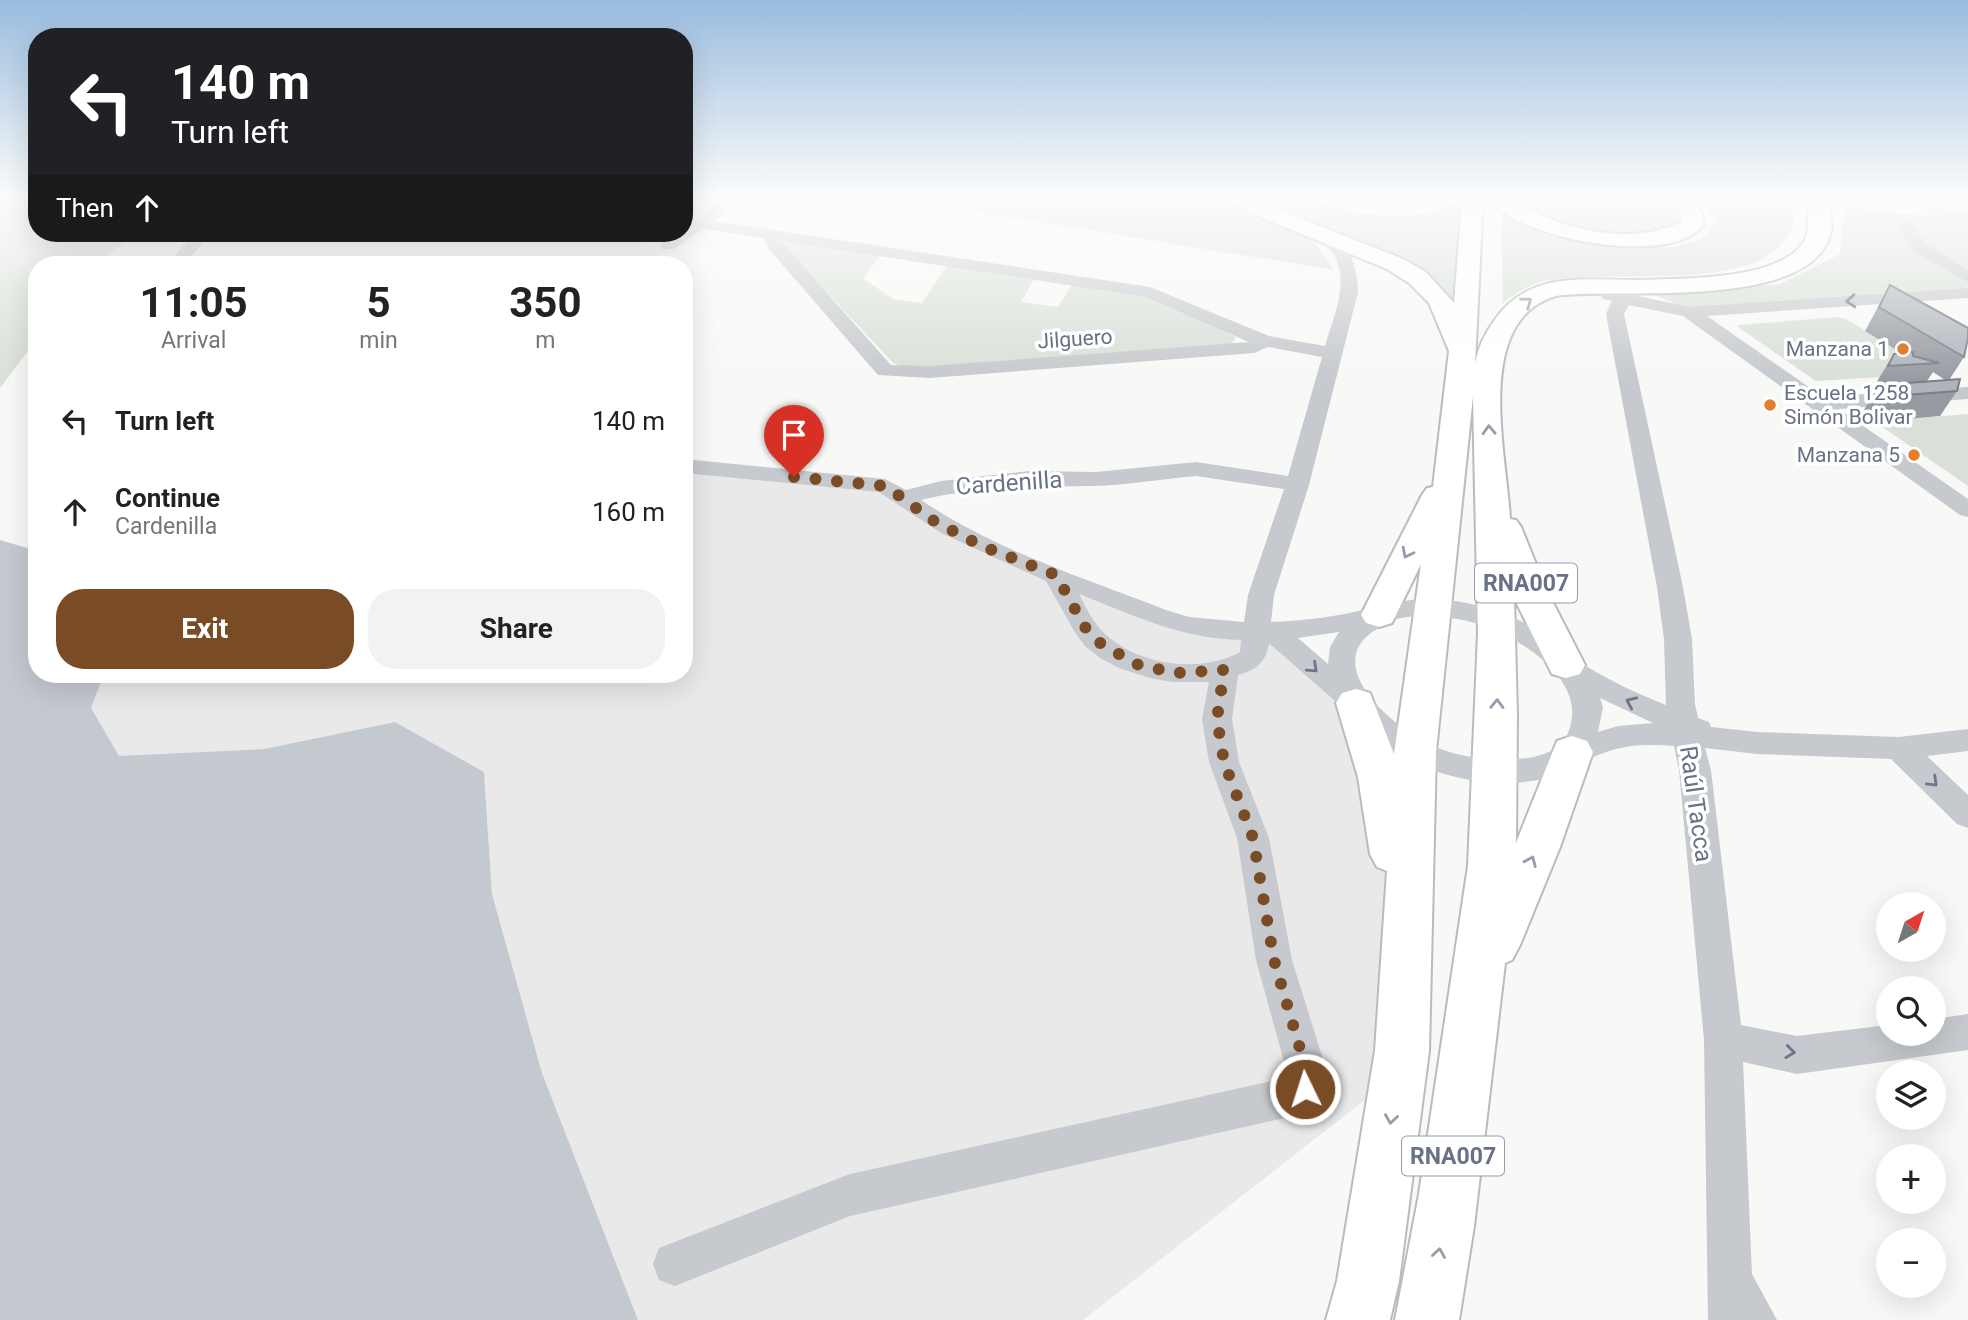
<!DOCTYPE html>
<html lang="en">
<head>
<meta charset="utf-8">
<style>
	:root { --surface:#fff; --page:#f2f2f2; --text:#222; --muted:#767676; --accent:#794c26 }
	body { margin:0; font-family:Roboto,sans-serif; background:var(--page); color:var(--text); height:100vh; display:flex; flex-direction:column; font-size:26px; white-space:nowrap }
	* { box-sizing:border-box; margin:0 }
	p { font-size:23px; color:var(--muted) }
	.icon { flex:none; width:38px; height:38px; fill:none; stroke:currentColor; stroke-width:2; stroke-linecap:round; stroke-linejoin:round }
	.map { position:relative; flex:1; overflow:hidden }
	.details { position:absolute; left:28px; top:256px; width:665px; height:427px; display:flex; flex-direction:column; background:var(--surface); border-radius:28px; box-shadow:0 7px 28px #0002 }
	.details>* { flex:none }
	.guide { position:absolute; left:28px; top:28px; width:665px; height:214px; border-radius:28px; box-shadow:0 7px 28px #0002; background:#202124; color:#fff; overflow:hidden }
	.needle { width:46px; rotate:39deg }
	.controls { position:absolute; left:1876px; top:892px; display:grid; gap:14px }
	.controls a { display:grid; place-items:center; width:70px; height:70px; border-radius:50%; background:var(--surface); box-shadow:0 7px 28px #0002; font-size:35px }
	.pin { position:absolute; display:grid; place-items:center; width:60px; height:60px; color:#fff; margin:-72px -30px; border-radius:50% 50% 50% 0; rotate:-45deg; box-shadow:0 0 7px #0007 }
	.pin .icon { rotate:45deg }
	.me { position:absolute; width:77px; margin:-38px; rotate:356deg; stroke-linejoin:round; filter:drop-shadow(0 0 5px #0008) }
	.turn { display:flex; align-items:center; gap:24px; height:147px; padding:0 28px; font-size:32px }
	.turn .icon { width:91px; height:91px; stroke-width:2.5 }
	.turn b { display:block; font-size:49px; line-height:60px }
	.then { display:flex; align-items:center; height:66px; padding:0 28px; background:#0003; gap:14px; font-size:26px }
	.eta { display:flex; justify-content:space-evenly; align-items:center; height:119px; text-align:center }
	.eta b { font-size:42px; font-weight:700; line-height:49px }
	.primary-button { display:flex; gap:14px; margin-top:auto; padding:14px 28px }
	.primary-button a { flex:1; height:80px; border-radius:28px; background:var(--accent); color:#fff; font-size:28px; font-weight:700; line-height:80px; text-align:center }
	.primary-button a+a { background:var(--page); color:var(--text) }
	ul { padding:0; list-style:none }
	li { display:flex; align-items:center; gap:21px; height:91px; padding:0 28px }
	li div { flex:1 }
	li b { display:block; font-size:26px }
	li em { font-style:normal }
	.map>svg:first-child { display:block }
	.built { fill:#e9e9e9 }
	.green { fill:#d8e0d7 }
	.water { fill:#c3c9cf }
	.lines { fill:none; stroke-linecap:round; stroke-linejoin:round }
	.major-casing { stroke:#b9bcc1; stroke-width:3 }
	.highway-casing { stroke:#b9bbbf; stroke-width:4 }
	.minor { fill:#c6c9cd; fill-rule:evenodd }
	.major { fill:#fff; fill-rule:evenodd }
	.highway { fill:#fff; fill-rule:evenodd }
	.major-bridge-casing { stroke:#b9bcc1; stroke-width:23; stroke-linecap:butt }
	.major-bridge { stroke:#fff; stroke-width:21 }
	.wall { fill:#969ba2; fill-rule:evenodd }
	.building { fill:#afb4bc; stroke:#7a7e84; stroke-width:2 }
	.oneway { stroke:#6d768a }
	.oneway2 { stroke:#959cab }
	.route { stroke:#794c26; stroke-width:12; stroke-dasharray:0 21.6 }
	.poi-dot { fill:#e37f2c; stroke:#fff; stroke-width:2.5 }
	.labels { text-anchor:middle; stroke-width:7; stroke-linejoin:round; paint-order:stroke }
	.far-street-label { font-size:21px; fill:#687287; stroke:#fff }
	.far-poi-label { font-size:21px; fill:#687287; stroke:#fff; text-anchor:end }
	.shield { fill:#fff; stroke:#959cab; stroke-width:2 }
	.shield-label { font-size:23px; font-weight:bold; fill:#687287 }
	.street-label { font-size:24px; fill:#687287; stroke:#fff }
</style>
</head>
<body>
<div class="map">
<svg width="1968" height="1320" viewBox="0 0 1968 1320">
	<rect width="100%" height="100%" fill="#f8f8f6"/>
	<!-- built -->
	<path class="built" d="M684,466l201,20 49,35 243,102 80,7 99,73 25,78 16,294 -314,245h-445l-96,-247 -50,-179 -8,-122 -89,-50 -131,27 -145,8 -28,-49 13,-34h580z"/>
	<!-- green -->
	<g class="green">
		<path d="M0,197h37v36h97l-35,31h-62v75l-37,49z"/>
		<path d="M887,197h340l85,41 22,32z"/>
		<path d="M1251,197h52l12,5 119,8 25,-5 -5,106 -25,-34z"/>
		<path d="M1328,197h114c-34,13 -80,10 -114,0z"/>
		<path d="M1512,197h149l12,4 8,12 -2,11c-41,19 -95,9 -136,-6 -6,-3 -15,-4 -20,-8 -4,-4 -8,-9 -11,-13z"/>
		<path d="M1685,197h103c6,10 8,24 2,35 -8,13 -21,26 -36,31 -63,21 -133,9 -198,16 -21,2 -37,11 -53,24l-2,-95 68,29 74,10h32l20,-6 9,-4 12,-15 -14,-19z"/>
		<path d="M1854,202l114,10v77l-282,20 -31,-14 125,-11 60,-30 4,-41z"/>
		<path d="M786,240l95,15 -18,23 30,21 29,4 26,-39 87,13 -14,25 37,5 15,-24 84,15 79,39 -5,8 -324,23 -14,-5 -113,-121z"/>
		<path d="M1838,317l8,2 86,53 -2,2 -114,7 -78,-54 1,-2z"/>
		<path d="M1968,414v72l-90,-62 2,-3z"/>
	</g>
	<!-- water -->
	<path class="water" d="M0,540l37,11v123h67l-13,34 28,48 145,-7 131,-27 89,50 8,122 50,179 96,247h-638z"/>
	<g class="lines">
		<defs>
			<g id="major">
				<path d="M1837,197h35l1,2 -9,6 -25,-4z"/>
				<path d="M1875,197h59l34,3v12l-84,-9 -7,-2z"/>
			</g>
			<g id="highway">
				<path d="M1228,197h25l41,19 109,43 23,13 28,31 8,-101c-49,24 -103,14 -153,-1l-3,-4h33l29,5 39,2 34,-7h42l-8,167c3,-16 9,-29 19,-43 34,-50 87,-41 141,-41 37,-1 75,-1 111,-8 18,-4 40,-10 53,-24 17,-18 3,-35 13,-49l27,-2 -9,8c0,9 3,19 1,27 -19,81 -215,55 -275,64 -84,24 -49,159 -46,223l6,1 5,7 26,64 38,74 -5,9 -14,4 -14,-4 -38,-76 3,116 -1,129 41,-102 15,-5 15,5 6,11 -33,95 -40,98 -8,15 -7,3 -31,263 -15,94h-64l24,-126 49,-328 10,-233 -5,-237 -37,355 -7,300 -30,230 -9,39h-64l11,-39 38,-230 12,-180 -10,-4 -7,-13 -12,-77 -22,-74 6,-10 14,-4 14,4 24,61 27,-190 -29,59 -13,4 -13,-4 -5,-8 61,-120 5,-7 6,-1 16,-136 -20,-48 -20,-20 -22,-14 -134,-55 -22,-13z"/>
				<path d="M1488,197c6,0 16,-2 22,0 9,2 23,14 33,19 41,18 99,27 139,5l-2,-9 -17,-15h24l14,14 3,13c-31,45 -191,15 -216,-27z"/>
			</g>
		</defs>
		<!-- major casing -->
		<use href="#major" class="major-casing"/>
		<!-- highway casing -->
		<use href="#highway" class="highway-casing"/>
		<!-- minor -->
		<g class="minor">
			<path d="M728,197h18l-32,24 436,66 119,49 56,10c8,-28 25,-64 9,-91 -5,-8 -13,-13 -19,-20l8,-5c26,7 35,39 35,62l-49,193 -35,110 -3,27c34,-1 68,-6 101,-14 21,-4 41,-11 63,-9 39,2 78,15 111,36 11,7 19,17 29,24 27,18 60,34 91,46l-2,-66 -7,-52 -51,-273 6,-13 -9,-2 -3,-4 3,-4 18,1 10,-9 6,-1 9,5 -8,9 51,11 279,-19v10l-261,18 116,81 145,-10v12l-129,10 129,90v18l-8,-2 -277,-199 -54,-11 -5,9 59,273 9,52 3,65 3,14 11,4 2,5 46,5 142,5 69,-8v22l-41,5 41,39v33l-11,-4 -66,-65 -134,-5 -52,-6 6,22 30,255 56,11 91,-11v9h46v-15l34,-5v36l-171,24 -54,-12 9,212 25,46h-69l-4,-280 -25,-270 -5,-24c-18,-1 -35,-2 -53,2 -20,4 -36,13 -54,22 -35,17 -78,16 -115,6 -23,-6 -48,-15 -68,-30 -12,-8 -32,-36 -42,-39l-73,-64c-3,19 -12,27 -31,32l-6,44 7,43 30,76 23,122 34,109 -1,20 -6,14 -21,12 -448,101 -175,70 -16,-6 -6,-16 6,-16 191,-74 436,-96v-9l-30,-109 -19,-122 -28,-76 -7,-43 7,-37h-37l-22,-4 -31,-10 -19,-10 -15,-12 -11,-15 -28,-50 -105,-48 -62,-41 -195,-19v-14l201,20 21,11 35,-9 89,-10 66,1 100,-10 92,14 34,-119 -54,-10 -14,6 -324,25 -52,-3 -110,-127 -4,-10 -61,-9 -29,20h-12l-2,-3c5,-8 15,-13 24,-13v-6zM781,241l365,56 103,45 -319,24 -39,-1zM1196,476l88,13 -36,106 -4,27 -55,-5 -23,-7c-82,-32 -171,-60 -245,-110 57,-14 114,-13 172,-14 34,-1 69,-7 103,-10zM1079,594c54,21 102,45 162,46l-1,12c-41,22 -100,13 -134,-17 -12,-11 -20,-27 -27,-41zM1433,616c14,1 28,3 42,7 37,10 101,49 97,93 -1,11 -4,21 -12,28 -14,13 -32,15 -50,15 -28,1 -58,-3 -83,-16 -36,-18 -108,-80 -50,-114 6,-4 12,-8 19,-10 12,-3 25,-3 37,-3zM1339,632l-9,15 -2,17 -30,-26zM1600,698l53,25 -35,3 -20,6 5,-25z"/>
			<path d="M1877,197h14l35,47 42,26v12l-54,-30z"/>
			<path d="M195,233h17l-28,31h-17z"/>
		</g>
		<!-- major -->
		<use href="#major" class="major"/>
		<!-- highway -->
		<use href="#highway" class="highway"/>
		<defs>
			<path id="major-bridge" d="M1864,199l57,6"/>
		</defs>
		<!-- major-bridge casing -->
		<use href="#major-bridge" class="major-bridge-casing"/>
		<!-- major-bridge -->
		<use href="#major-bridge" class="major-bridge"/>
	</g>
	<!-- wall -->
	<path class="wall" d="M1890,285l74,72 -15,23 8,11 -17,25 -77,7 -4,-3 5,-10 12,-19h-3l6,-13 15,-24 7,-1 -36,-22zM1933,372l12,8 -18,1z"/>
	<!-- building -->
	<g class="building">
		<path d="M1890,285l78,43v10l-4,19 -85,-50z"/>
		<path d="M1913,352v4l26,7 -51,3 6,-12z"/>
		<path d="M1960,379l-3,12 -78,6 -4,-2 5,-10z"/>
	</g>
	<!-- one-way arrows -->
	<defs><path id="oneway-chevron" d="M-2-3.5L2.5 0L-2 3.5" fill="none" stroke-width="1.6" stroke-linecap="round" stroke-linejoin="round" transform="scale(1.75)"/></defs>
	<g class="oneway">
		<use href="#oneway-chevron" transform="translate(1851 301) rotate(176)"/>
		<use href="#oneway-chevron" transform="translate(1313 668) rotate(42)"/>
		<use href="#oneway-chevron" transform="translate(1631 702) rotate(-156)"/>
		<use href="#oneway-chevron" transform="translate(1933 782) rotate(44)"/>
		<use href="#oneway-chevron" transform="translate(1790 1052) rotate(7)"/>
	</g>
	<g class="oneway2">
		<use href="#oneway-chevron" transform="translate(1527 302) rotate(-36)"/>
		<use href="#oneway-chevron" transform="translate(1489 430) rotate(-92)"/>
		<use href="#oneway-chevron" transform="translate(1407 553) rotate(117)"/>
		<use href="#oneway-chevron" transform="translate(1497 704) rotate(-89)"/>
		<use href="#oneway-chevron" transform="translate(1531 861) rotate(-67)"/>
		<use href="#oneway-chevron" transform="translate(1391 1119) rotate(98)"/>
		<use href="#oneway-chevron" transform="translate(1439 1253) rotate(-81)"/>
	</g>
	<!-- sky -->
	<linearGradient id="sky" x2="0" y2="1"><stop stop-color="#99bcde"/><stop offset="0.52" stop-color="#fcfcfb"/><stop offset="1" stop-color="#fcfcfb" stop-opacity="0"/></linearGradient>
	<rect width="1968" height="381" fill="url(#sky)"/>
	<g class="lines">
		<!-- route -->
		<path class="route" d="M794,477l92,9 48,35 48,25 74,29 29,52 12,14 39,23 39,9 49,-3 -7,49 7,43 29,76 21,122 32,109 -1,20"/>
	</g>
	<!-- markers -->
	<g class="poi-dot">
		<circle cx="1903" cy="349" r="7"/>
		<circle cx="1770" cy="405" r="7"/>
		<circle cx="1914" cy="455" r="7"/>
	</g>
	<g class="labels">
		<!-- far-street labels -->
		<g class="far-street-label">
			<text transform="translate(1075 339) rotate(-4)" y="7">Jilguero</text>
		</g>
		<!-- far-poi labels -->
		<g class="far-poi-label">
			<text x="1889" y="356">Manzana 1</text>
			<text x="1784" y="400" text-anchor="start">Escuela 1258<tspan x="1784" dy="24">Simón Bolivar</tspan></text>
			<text x="1900" y="462">Manzana 5</text>
		</g>
		<!-- shield labels -->
		<g class="shield">
			<rect x="1475" y="563.5" width="102" height="39" rx="5"/>
			<rect x="1402" y="1136.5" width="102" height="39" rx="5"/>
		</g>
		<g class="shield-label">
			<text x="1526" y="591">RNA007</text>
			<text x="1453" y="1164">RNA007</text>
		</g>
		<!-- street labels -->
		<g class="street-label">
			<text transform="translate(1009 483) rotate(-4)" y="8">Cardenilla</text>
			<text transform="translate(1696 804) rotate(82)" y="8">Raúl Tacca</text>
		</g>
	</g>
</svg>
<div class="controls">
<a><svg class="needle" viewBox="-14 -14 28 28"><path d="M0-13l5 13h-10z" fill="#e53935"/><path d="M0 13l5-13h-10z" fill="#767676"/></svg></a>
<a><svg class="icon" aria-label="search" viewBox="0 0 24 24"><circle cx="10" cy="10" r="6"/><path d="M15 15l6 6"/></svg></a>
<a><svg class="icon" aria-label="layers" viewBox="0 0 24 24"><path d="M12 4l9 5-9 5-9-5zM3 14l9 5 9-5"/></svg></a>
<a>+</a>
<a>−</a>
</div>
<div class="pin" style="left:794px;top:477px;background:#d93025"><svg class="icon" aria-label="arrive" viewBox="0 0 24 24"><path d="M6 21V4h12l-3 4 3 4H6"/></svg></div>
<svg class="me" style="left:1305px;top:1089px" viewBox="-20 -20 40 40"><circle r="17" fill="#794c26" stroke="#fff" stroke-width="3"/><path d="M0-11L8 9 0 5-8 9z" fill="#fff"/></svg>
<div class="guide">
<div class="turn"><svg class="icon" aria-label="left" viewBox="0 0 24 24"><path d="M17 20v-9H6M10 6l-5 5 5 5"/></svg><div><b>140 m</b>Turn left</div></div>
<div class="then">Then<svg class="icon" aria-label="ahead" viewBox="0 0 24 24"><path d="M12 20V5M6 11l6-6 6 6"/></svg></div>
</div>
<section class="details">
<div class="eta">
<div><b>11:05</b><p>Arrival</p></div>
<div><b>5</b><p>min</p></div>
<div><b>350</b><p>m</p></div>
</div>
<ul>
<li><svg class="icon" aria-label="left" viewBox="0 0 24 24"><path d="M17 20v-9H6M10 6l-5 5 5 5"/></svg><div><b>Turn left</b></div><em>140 m</em></li>
<li><svg class="icon" aria-label="ahead" viewBox="0 0 24 24"><path d="M12 20V5M6 11l6-6 6 6"/></svg><div><b>Continue</b><p>Cardenilla</p></div><em>160 m</em></li>
</ul>
<div class="primary-button"><a>Exit</a><a>Share</a></div>
</section>
</div>
</body>
</html>
